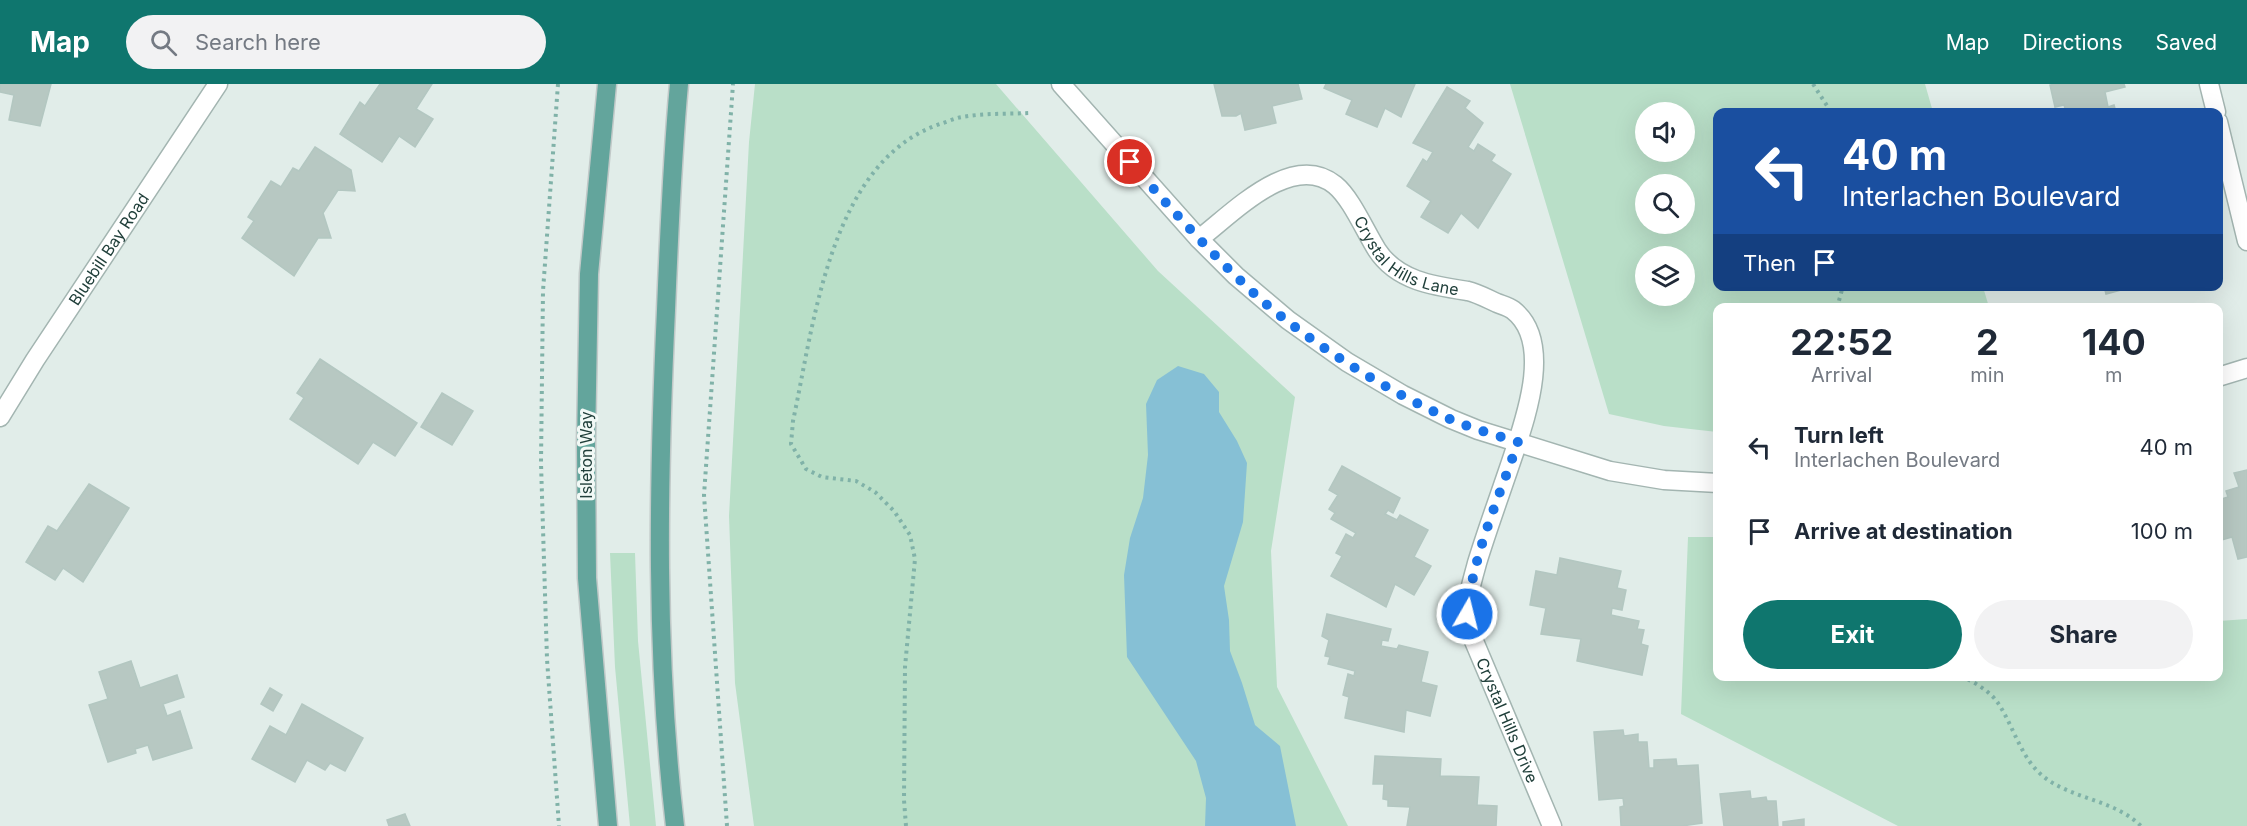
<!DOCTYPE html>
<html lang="en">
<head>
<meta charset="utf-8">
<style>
	:root { --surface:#fff; --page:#f2f2f3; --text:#1f2937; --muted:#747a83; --accent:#0f766e }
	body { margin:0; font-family:Inter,sans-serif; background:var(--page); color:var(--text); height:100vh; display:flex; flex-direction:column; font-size:22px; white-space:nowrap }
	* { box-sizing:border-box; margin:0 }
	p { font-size:20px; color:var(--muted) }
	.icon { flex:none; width:33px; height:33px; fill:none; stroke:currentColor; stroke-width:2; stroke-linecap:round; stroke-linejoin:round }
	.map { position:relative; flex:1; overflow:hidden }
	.side { position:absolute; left:1713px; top:219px; width:510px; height:378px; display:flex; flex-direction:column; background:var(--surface); border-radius:12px; box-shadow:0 6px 24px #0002 }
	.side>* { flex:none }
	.guide { position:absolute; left:1713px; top:24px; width:510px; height:183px; border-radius:12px; box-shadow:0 6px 24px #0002; background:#1a4fa0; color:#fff; overflow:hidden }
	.fabs { position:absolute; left:1635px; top:18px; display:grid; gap:12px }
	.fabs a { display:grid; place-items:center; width:60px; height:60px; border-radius:50%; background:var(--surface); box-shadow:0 6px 24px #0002; font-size:30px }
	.pin { position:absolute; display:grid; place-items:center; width:51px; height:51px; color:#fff; margin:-26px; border:3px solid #fff; border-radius:50%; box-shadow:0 2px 6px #0007 }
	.me { position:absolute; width:66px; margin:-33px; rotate:8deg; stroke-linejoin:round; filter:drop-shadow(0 0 4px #0008) }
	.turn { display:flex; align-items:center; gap:21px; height:126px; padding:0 30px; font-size:27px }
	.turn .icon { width:78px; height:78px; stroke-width:2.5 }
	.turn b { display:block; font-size:42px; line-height:51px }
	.then { display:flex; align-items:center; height:57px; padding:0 30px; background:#0003; gap:12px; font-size:22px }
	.eta { display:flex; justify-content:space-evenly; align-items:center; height:102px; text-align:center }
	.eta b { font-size:36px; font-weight:700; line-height:42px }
	.button { display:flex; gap:12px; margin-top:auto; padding:12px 30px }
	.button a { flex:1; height:69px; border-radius:36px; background:var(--accent); color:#fff; font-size:24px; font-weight:700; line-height:69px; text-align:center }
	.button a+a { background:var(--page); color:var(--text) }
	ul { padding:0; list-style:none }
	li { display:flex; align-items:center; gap:18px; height:84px; padding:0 30px }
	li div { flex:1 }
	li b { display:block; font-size:22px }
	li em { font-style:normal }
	header { display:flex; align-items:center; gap:36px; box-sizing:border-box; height:84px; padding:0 30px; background:var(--accent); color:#fff }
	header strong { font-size:28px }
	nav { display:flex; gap:33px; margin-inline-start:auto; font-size:21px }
	.search { width:420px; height:54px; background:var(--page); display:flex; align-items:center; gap:15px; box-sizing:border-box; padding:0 21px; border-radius:33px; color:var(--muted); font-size:22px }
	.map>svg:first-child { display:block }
	.green { fill:#b9dfc8; fill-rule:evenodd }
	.water { fill:#86c0d5 }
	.building { fill:#b7c8c2; stroke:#b3c7c1; stroke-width:1.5 }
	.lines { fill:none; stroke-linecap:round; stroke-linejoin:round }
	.minor-casing { stroke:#a3b5b1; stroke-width:21 }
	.major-casing { stroke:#c1c9c8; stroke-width:21 }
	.path { stroke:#80b2a8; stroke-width:4; stroke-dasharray:3 4.5; stroke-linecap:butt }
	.minor { stroke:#fff; stroke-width:18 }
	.major { stroke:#63a59c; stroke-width:18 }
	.route { stroke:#1a73e8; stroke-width:10; stroke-dasharray:0 18 }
	.labels { text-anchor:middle; stroke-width:6; stroke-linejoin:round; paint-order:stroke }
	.street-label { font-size:16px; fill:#203f3a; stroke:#f2f9f6 }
</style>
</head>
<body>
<header>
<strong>Map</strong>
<div class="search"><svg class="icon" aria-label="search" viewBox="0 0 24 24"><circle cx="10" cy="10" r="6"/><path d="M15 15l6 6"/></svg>Search here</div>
<nav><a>Map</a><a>Directions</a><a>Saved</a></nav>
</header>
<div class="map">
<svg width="2247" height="742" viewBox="0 0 2247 742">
	<rect width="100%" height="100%" fill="#e1ede9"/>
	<!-- green -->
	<g class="green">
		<path d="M755,0h241l162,187 137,126 -24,154 6,136 71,139h-594l-19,-143 -6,-167 20,-374z"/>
		<path d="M1510,0h415l8,28h-215v174l265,1 6,20 -271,1 -1,124 -53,-6 -55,-12zM1646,28h38v40h-38zM1684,100v40h-38v-40zM1646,172h38v40h-38z"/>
		<path d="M1688,453h29l1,139h500l1,-55 28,-2v207h-349l-217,-112z"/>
		<path d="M610,469h25l3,88 18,185h-26l-15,-159z"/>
	</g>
	<!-- water -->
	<path class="water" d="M1178,282l26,8 15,18v20l18,29 10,22 -4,59 -19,64 5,34 1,31 12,32 13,42 25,21 16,80h-91l1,-28 -10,-37 -69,-104 -3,-82 6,-37 13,-40 5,-43 -2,-51 11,-24z"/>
	<!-- building -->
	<g class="building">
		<path d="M0,0h51l-11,42 -31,-6 5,-25 -14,-3z"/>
		<path d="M380,0h52l-16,25 17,10 -18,28 -16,-11 -17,26 -42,-28 20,-32 5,4z"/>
		<path d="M1214,0h84l4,15 -30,7 4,17 -31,7 -4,-17 -5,3h-14z"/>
		<path d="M1326,0h89l-14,33 -16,-9 -8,19 -31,-13 6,-14 -28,-12z"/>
		<path d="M2055,0h69l1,3 -20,5 3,15 6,-2 2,7h-50l-2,-7 -9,2 -5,-22z"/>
		<path d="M1447,3l23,14 -5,7 18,15 -15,24 6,4 4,-7 17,11 -4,6 20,13 -33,54 -17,-15 -13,20 -27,-16 10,-16 -24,-15 16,-27 4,3 6,-10 -20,-9z"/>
		<path d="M315,63l36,23 4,21 -17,-1 -15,23 8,25h-13l-24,38 -52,-38 12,-17 -6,-4 23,-36 10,6 12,-19 6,3z"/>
		<path d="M2104,202h32l-30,8z"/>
		<path d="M320,275l97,64 -22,33 -22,-14 -15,22 -68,-45 14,-21 -7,-5z"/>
		<path d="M442,309l31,18 -21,34 -31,-18z"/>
		<path d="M1342,382l58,32 -7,15 -5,-3 -3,4 12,6 3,-5 28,15 -14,27 17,9 -17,29 -19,-11 -9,23 -55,-31 11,-20 -6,-3 10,-19 7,4 3,-5 -25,-14 4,-6 -6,-4 9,-14 -9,-5z"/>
		<path d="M2247,386v87l-9,2 -6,-22 -14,4v-41l10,-3 -2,-6 13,-4 -5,-14z"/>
		<path d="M89,400l40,24 -46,74 -20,-14 -8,12 -29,-18 22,-36 9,5z"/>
		<path d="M1560,474l61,13 -4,17 9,2 -4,20 -10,-2 -1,7 28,6 -2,8 7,1 -3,14 7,2 -6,29 -65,-14 4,-22 -40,-5 5,-26 -16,-3 6,-34 21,4z"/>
		<path d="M1327,530l64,15 -3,12 -6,-1 -1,6 16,3 2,-4 29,7 -7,30 16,4 -7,30 -24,-6 -2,22 -59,-14 4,-21 -6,-2 5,-21 6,2 1,-5 -27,-7 2,-7 -5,-1 4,-16 -7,-4z"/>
		<path d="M131,577l9,27 37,-13 7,22 -21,7 4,12 13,-5 12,37 -39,12 -5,-15 -13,4 1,4 -28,9 -19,-57 19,-6 -9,-27z"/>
		<path d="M270,604l12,7 -9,16 -12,-7z"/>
		<path d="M302,620l61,34 -18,33 -15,-8 -5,7 -18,-10 -12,22 -43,-23 18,-33 16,9z"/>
		<path d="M1623,646l1,6 14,-2v8h9l2,26h5v-8l22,-1 1,7 21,-1 4,58 -20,3h-61l-1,-19 4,-1 -1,-8 -24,2 -5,-68z"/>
		<path d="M1375,672l66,3 -1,17 39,1 -2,28 20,1 -1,20h-89l3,-19 -22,-1v-6l-5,-1 1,-15h-11z"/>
		<path d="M1750,707l1,8 15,-2 1,4h9l2,25h-54l-4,-32z"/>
		<path d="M405,730l5,12h-21l-2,-6z"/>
		<path d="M1804,735v7h-21v-4z"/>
	</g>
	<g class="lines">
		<defs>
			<g id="minor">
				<path d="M1061,0l138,155 37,37 52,44 59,42 56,33 48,24 27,11 132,41 54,9 54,3"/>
				<path d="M2209,0l7,28"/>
				<path d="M2218,38l29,119"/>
				<path id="s1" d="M1199,155c33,-25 93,-89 136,-54 16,13 30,46 42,65 20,31 57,36 91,41 9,2 20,8 29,12 5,2 12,4 16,7 40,31 13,107 0,146 -12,36 -25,71 -36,107 -4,16 -10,32 -10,49 0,7 3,15 4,22l81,192"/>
				<path d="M2218,293l29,-9"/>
				<path id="s2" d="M0,333l35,-57 183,-276"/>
			</g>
			<g id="major">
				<path d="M607,0l-18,190 -3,170 1,134 21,248"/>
				<path d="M675,742c-20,-171 -17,-344 -9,-516 3,-75 6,-151 13,-226"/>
			</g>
		</defs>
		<!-- minor casing -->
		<use href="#minor" class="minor-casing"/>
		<!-- major casing -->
		<use href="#major" class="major-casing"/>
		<!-- path -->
		<g class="path">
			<path d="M558,0l-15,207 -2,172 6,196 12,167"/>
			<path d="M1813,0l18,28"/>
			<path d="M1837,224l6,-22"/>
			<path d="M1961,592c13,6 29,15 37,27 16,24 23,56 46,74 28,22 71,23 97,49"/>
			<path d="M727,742l-23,-331 29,-411"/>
			<path d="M906,742l-2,-26 1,-133 10,-108 -5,-24 -16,-24 -19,-19 -19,-11 -34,-4 -16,-8 -15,-25 2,-23c21,-97 37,-260 147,-297 7,-2 15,-6 22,-7 22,-4 46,-3 68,-4"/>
		</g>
		<!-- minor -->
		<use href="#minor" class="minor"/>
		<!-- major -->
		<use href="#major" class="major"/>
	</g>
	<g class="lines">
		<!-- route -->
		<path class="route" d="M1130,78c41,47 83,94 129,136 54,47 128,93 193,122 21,9 44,15 66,22 -19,56 -45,112 -51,172"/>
	</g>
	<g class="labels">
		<!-- street labels -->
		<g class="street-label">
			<text dy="6" stroke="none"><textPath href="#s2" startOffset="200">Bluebill Bay Road</textPath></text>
			<text dy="6" stroke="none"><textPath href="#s1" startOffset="264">Crystal Hills Lane</textPath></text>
			<text transform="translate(586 371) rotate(-90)" y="6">Isleton Way</text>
			<text dy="6" stroke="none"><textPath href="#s1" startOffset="822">Crystal Hills Drive</textPath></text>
		</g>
	</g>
</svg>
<div class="fabs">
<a><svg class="icon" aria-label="sound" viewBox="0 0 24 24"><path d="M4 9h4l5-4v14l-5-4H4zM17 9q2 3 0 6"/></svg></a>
<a><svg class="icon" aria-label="search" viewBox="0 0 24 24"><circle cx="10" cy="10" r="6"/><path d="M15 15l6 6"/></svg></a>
<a><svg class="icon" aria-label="layers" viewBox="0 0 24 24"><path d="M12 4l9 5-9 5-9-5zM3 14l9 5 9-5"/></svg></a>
</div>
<div class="pin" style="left:1130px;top:78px;background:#d93025"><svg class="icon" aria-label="arrive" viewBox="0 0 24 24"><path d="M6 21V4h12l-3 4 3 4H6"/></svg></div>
<svg class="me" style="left:1467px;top:530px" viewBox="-20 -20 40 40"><circle r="17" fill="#1a73e8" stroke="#fff" stroke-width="3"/><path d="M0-11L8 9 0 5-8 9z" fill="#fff"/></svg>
<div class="guide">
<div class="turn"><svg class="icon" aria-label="left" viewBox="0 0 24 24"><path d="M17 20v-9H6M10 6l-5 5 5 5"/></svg><div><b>40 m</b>Interlachen Boulevard</div></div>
<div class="then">Then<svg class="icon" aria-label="arrive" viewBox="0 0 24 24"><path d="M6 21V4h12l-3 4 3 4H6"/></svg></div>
</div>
<section class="side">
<div class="eta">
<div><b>22:52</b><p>Arrival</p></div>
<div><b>2</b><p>min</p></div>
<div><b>140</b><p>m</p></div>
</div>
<ul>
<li><svg class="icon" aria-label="left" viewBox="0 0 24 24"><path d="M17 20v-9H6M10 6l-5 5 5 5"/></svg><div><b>Turn left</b><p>Interlachen Boulevard</p></div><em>40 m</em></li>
<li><svg class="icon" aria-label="arrive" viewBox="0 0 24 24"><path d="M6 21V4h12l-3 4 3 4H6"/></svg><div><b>Arrive at destination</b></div><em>100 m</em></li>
</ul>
<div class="button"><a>Exit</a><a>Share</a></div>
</section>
</div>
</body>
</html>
